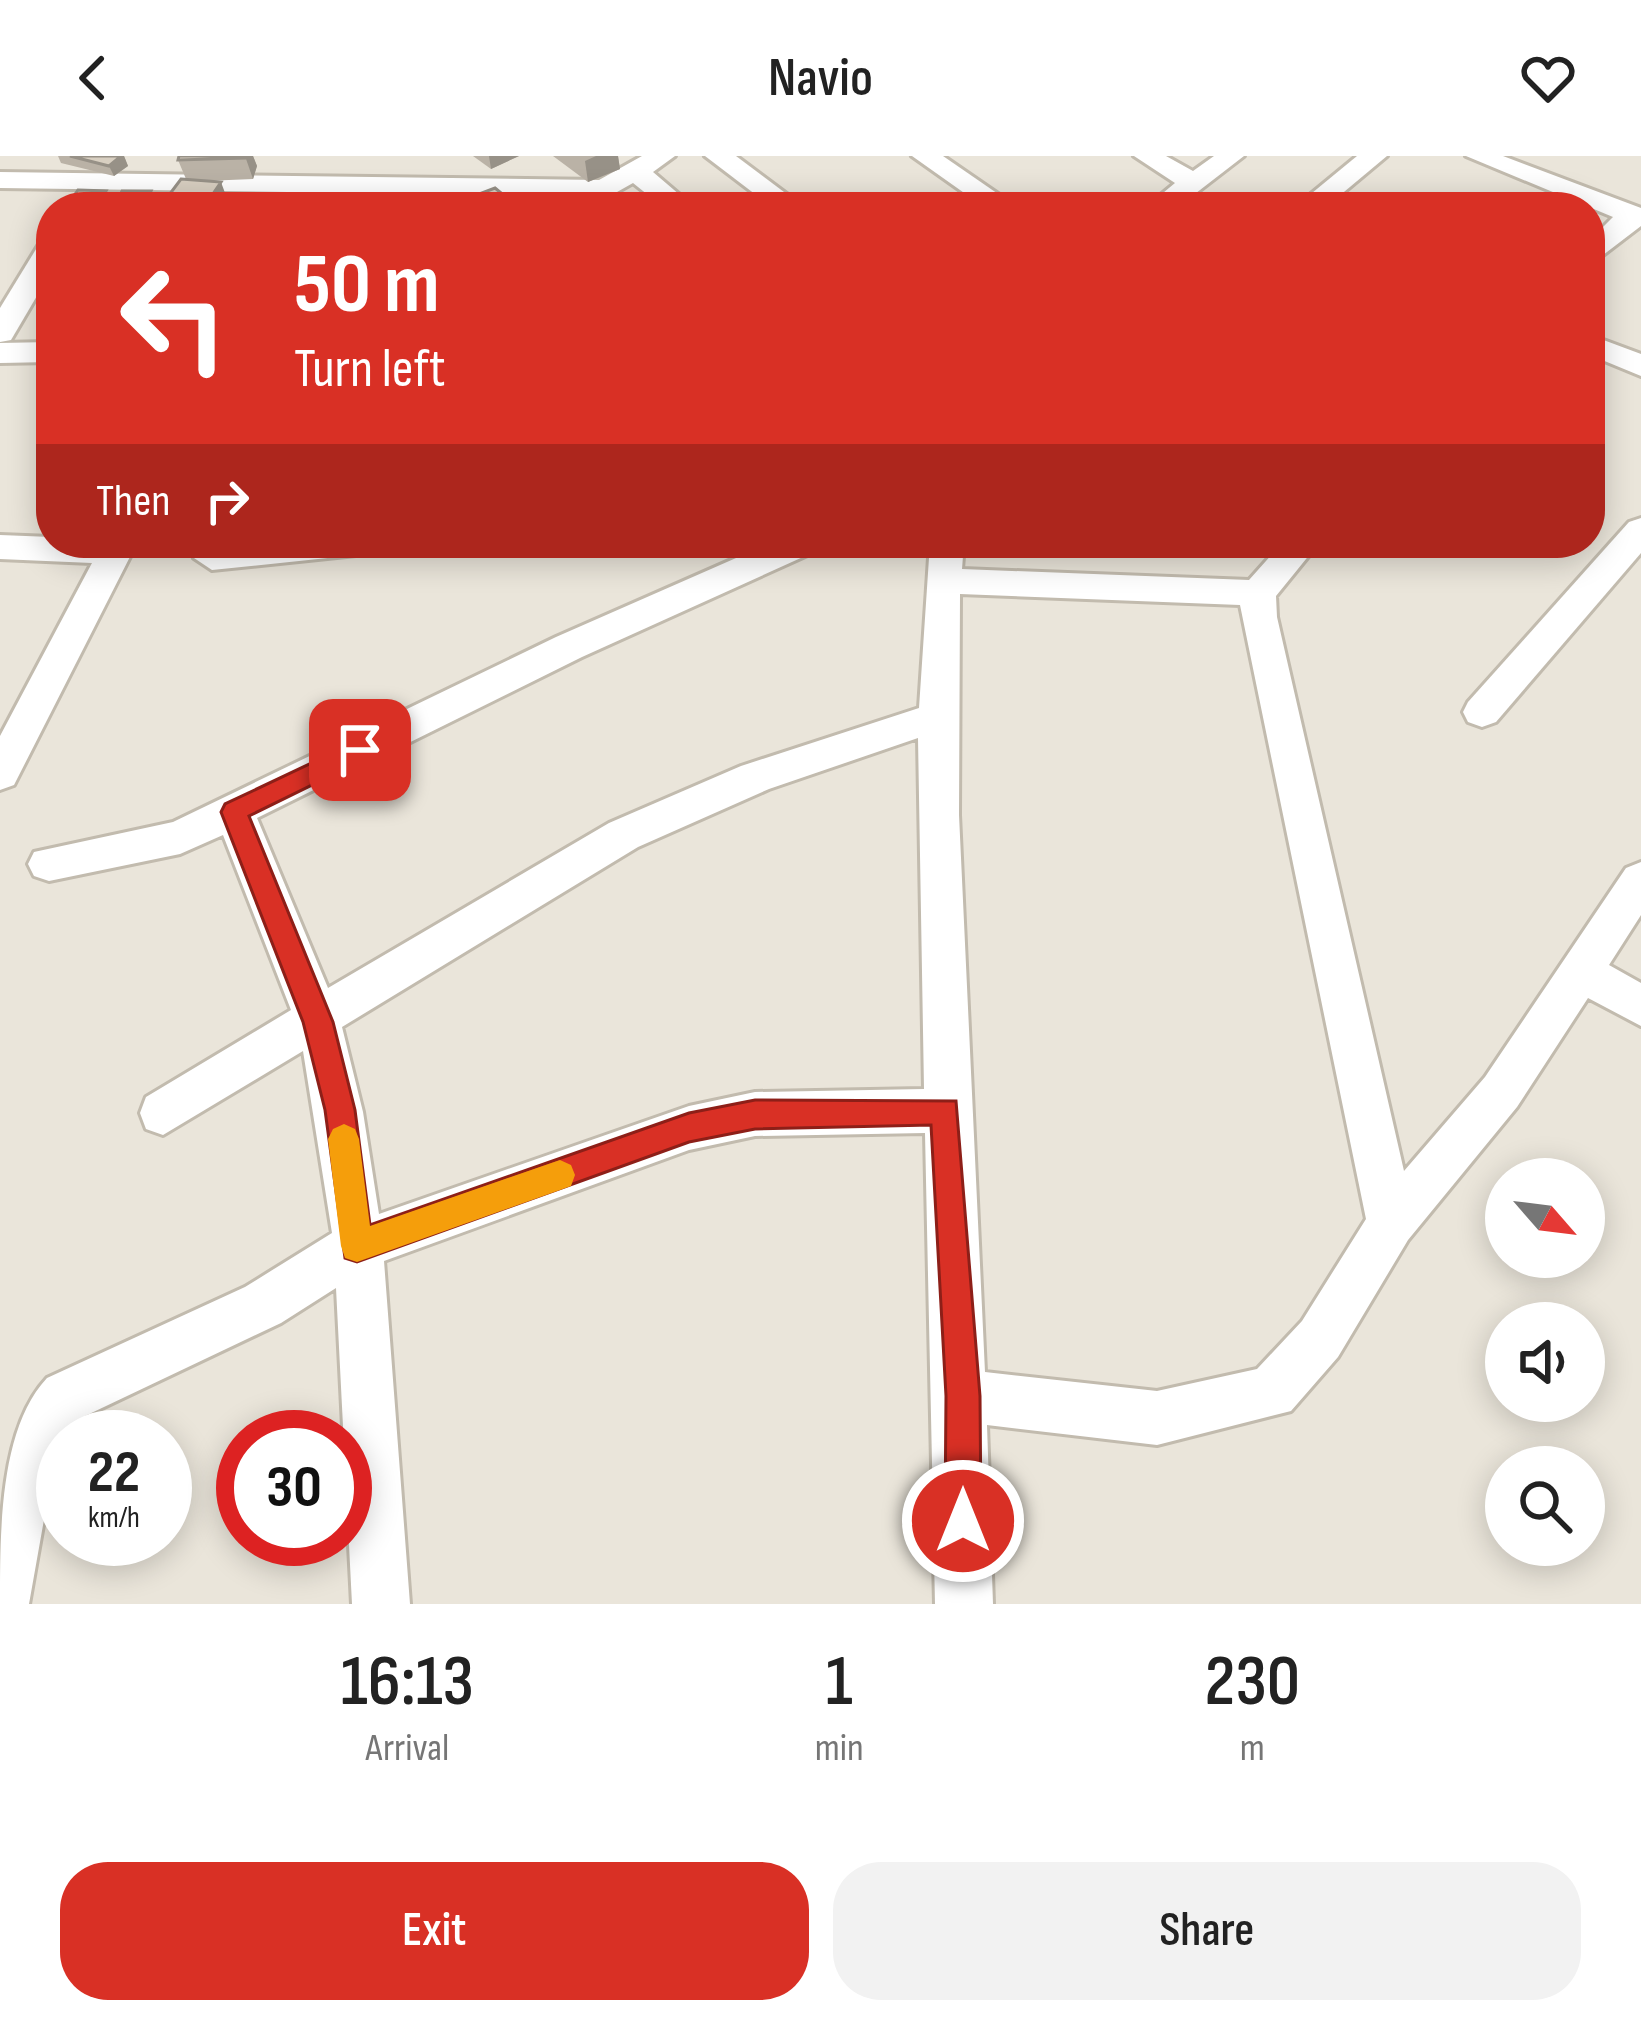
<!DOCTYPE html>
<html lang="en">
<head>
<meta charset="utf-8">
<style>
	:root { --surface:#fff; --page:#f2f2f2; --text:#222; --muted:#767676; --accent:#d93025 }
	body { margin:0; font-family:"Sofia Sans Condensed",sans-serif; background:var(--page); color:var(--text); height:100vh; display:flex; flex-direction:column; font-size:45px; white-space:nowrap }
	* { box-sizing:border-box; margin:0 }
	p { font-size:39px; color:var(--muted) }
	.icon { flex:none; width:66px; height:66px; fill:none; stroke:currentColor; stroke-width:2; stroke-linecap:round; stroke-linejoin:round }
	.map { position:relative; height:1448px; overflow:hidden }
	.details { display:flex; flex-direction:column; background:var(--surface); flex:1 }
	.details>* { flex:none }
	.hud { position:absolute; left:36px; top:36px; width:1569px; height:366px; border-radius:48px; box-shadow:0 6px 30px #0003; background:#d93025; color:#fff; overflow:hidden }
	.needle { width:78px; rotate:118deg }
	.buttons { position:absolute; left:1485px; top:1002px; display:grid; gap:24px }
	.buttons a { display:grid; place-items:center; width:120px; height:120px; border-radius:50%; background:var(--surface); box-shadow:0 6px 30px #0003; font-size:60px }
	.speed { position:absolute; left:36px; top:1254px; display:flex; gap:24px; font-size:60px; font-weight:700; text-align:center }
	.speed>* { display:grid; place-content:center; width:156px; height:156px; border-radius:50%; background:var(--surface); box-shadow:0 6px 30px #0003; line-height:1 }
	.speed small { font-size:30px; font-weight:400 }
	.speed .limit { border:18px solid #d22; background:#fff; color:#111 }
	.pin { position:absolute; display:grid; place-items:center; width:102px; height:102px; color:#fff; margin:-51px; border-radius:24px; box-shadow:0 6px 18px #0006 }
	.me { position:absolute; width:132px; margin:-66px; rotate:0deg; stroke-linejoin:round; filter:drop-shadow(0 0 9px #0008) }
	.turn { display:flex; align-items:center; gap:42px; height:252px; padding:0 60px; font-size:54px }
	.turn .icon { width:156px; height:156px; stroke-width:2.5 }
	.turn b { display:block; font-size:84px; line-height:102px }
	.then { display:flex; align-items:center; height:114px; padding:0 60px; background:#0003; gap:24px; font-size:45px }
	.eta { display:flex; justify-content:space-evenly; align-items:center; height:204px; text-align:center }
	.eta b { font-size:72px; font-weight:600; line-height:84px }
	.cta { display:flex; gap:24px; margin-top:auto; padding:24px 60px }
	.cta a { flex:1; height:138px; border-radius:48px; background:var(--accent); color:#fff; font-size:48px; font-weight:600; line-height:138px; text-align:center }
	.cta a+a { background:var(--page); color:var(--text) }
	header { display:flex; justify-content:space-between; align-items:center; height:156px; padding:0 60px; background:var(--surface); font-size:54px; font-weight:600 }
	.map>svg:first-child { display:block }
	.residential { fill:#eae5da; fill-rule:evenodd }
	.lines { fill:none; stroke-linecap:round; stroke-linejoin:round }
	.minor-casing { stroke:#c2bbae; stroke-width:6 }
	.minor { fill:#fff; fill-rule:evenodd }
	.wall { fill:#bab2a6 }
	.shaded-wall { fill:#979187 }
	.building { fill:#d8cfc1; stroke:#979187; stroke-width:3 }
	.route { fill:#d93025; stroke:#8d1f18; stroke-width:3 }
	.slow { fill:#f59e0b }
</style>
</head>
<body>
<header><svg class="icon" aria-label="back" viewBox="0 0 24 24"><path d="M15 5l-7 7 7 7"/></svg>Navio<svg class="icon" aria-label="heart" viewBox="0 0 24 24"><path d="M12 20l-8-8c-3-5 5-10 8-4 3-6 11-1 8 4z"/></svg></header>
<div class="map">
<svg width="1641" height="1448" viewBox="0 0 1641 1448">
	<rect width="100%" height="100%" fill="#f6f3ec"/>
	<!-- residential -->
	<path class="residential" d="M0,0h1641v1448h-1641zM51,51h1539v336h-1539zM1506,1023h78v78h-78zM1506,1167h78v78h-78zM63,1281h102v102h-102zM243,1281h102v102h-102zM1506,1311h78v78h-78z"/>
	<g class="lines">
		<defs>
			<g id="minor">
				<path d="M642,0h33l-22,16 41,35h-31l-30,-24 -39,22h-20l-2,-9 -572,-8v-16l599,8z"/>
				<path d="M705,0h31l68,51h-32z"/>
				<path d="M912,0h31l74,51h-33z"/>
				<path d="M1134,0h32l27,15 21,-15h30l-66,51h-32l29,-24z"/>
				<path d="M1357,0h30l-61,51h-31z"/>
				<path d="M1466,0h37l138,52v18l-51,39v-25l23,-23z"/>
				<path d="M51,82v34l-40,68 -11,2v-34l41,-67z"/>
				<path d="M1590,179l51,19v22l-51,-21z"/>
				<path d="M51,186v20l-51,1v-20z"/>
				<path d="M1641,362v35l-145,169 -14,5 -14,-5 -5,-10 5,-10 161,-180z"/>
				<path d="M0,379l51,2v6h86l-123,242 -14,5v-54l92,-173 -92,-4z"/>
				<path d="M238,387h135l-17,12 -144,15 -18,-12 6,-9z"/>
				<path d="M770,387h49l-5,9 -232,105 -325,161 71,170 281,-165 132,-57 178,-58 11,-165h34l-2,26 287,11 33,-37h37l-43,53 1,21 127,554 81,-94 141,-209 15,-6v53l-32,50 32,18v43l-53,-28 -71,109 -109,133 -70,117 -47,54 -134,34 -170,-20 6,179h-58l-10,-471 -170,3 -66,14 -305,111 26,343h-58l-16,-316 -55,35 -196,93 -26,19 -30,169h-29c0,-76 0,-176 47,-226l198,-91 87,-54 -29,-182 -140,84 -17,-6 -6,-16 6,-16 145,-87 -68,-175 -43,19 -131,27 -15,-5 -6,-12 6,-12 139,-30 383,-185zM960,438l280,11 126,614 -64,102 -45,48 -100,22 -172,-19 -26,-557zM918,582l6,351 -169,3 -66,14 -310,108 -16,-102 -21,-85 296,-180 131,-58z"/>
			</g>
		</defs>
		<!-- minor casing -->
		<use href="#minor" class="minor-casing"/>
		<!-- minor -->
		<use href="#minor" class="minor"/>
	</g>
	<!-- wall -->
	<g class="wall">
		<path d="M58,0h66l4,10 -14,10 -53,-13z"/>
		<path d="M253,0l4,10 -4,13 -48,2 24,23 -2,3h-67l26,-28 -8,-19z"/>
		<path d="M473,0h46l-28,13z"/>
		<path d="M553,0h65l2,13 -32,13z"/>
	</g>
	<!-- shaded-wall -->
	<g class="shaded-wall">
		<path d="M121,0h3l4,10 -14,10 -5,-10z"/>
		<path d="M245,0h8l4,10 -4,13z"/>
		<path d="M489,0h30l-28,13z"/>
		<path d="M596,0h22l2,13 -32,13 -3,-21z"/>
		<path d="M221,26l8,22 -2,3h-23z"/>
		<path d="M106,35l5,11 -3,5h-12z"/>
		<path d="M151,35l5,11 -3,5h-10z"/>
	</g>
	<!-- building -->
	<g class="building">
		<path d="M70,0h51l-12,10z"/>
		<path d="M179,0h66v2l-67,2z"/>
		<path d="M181,23l40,3 -17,25h-44z"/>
		<path d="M495,32l17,14 -11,5h-83l19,-7 8,7z"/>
		<path d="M78,34l28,1 -10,16h-30z"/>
		<path d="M122,35h29l-8,16h-29z"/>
	</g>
	<!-- route -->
	<path class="route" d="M360,584l9,3v14l-120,59 84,206 22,88 15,115 319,-112 66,-13 201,1 24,295 1,125 -5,13 -13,5 -12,-5 -6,-13 1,-125 -15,-271 -176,4 -66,13 -332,120 -12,-4 -20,-148 -22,-88 -82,-210 4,-8z"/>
	<!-- slow -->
	<path class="slow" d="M344,968l11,5 4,10 11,87 190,-66 11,5 4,10 -4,11 -11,4 -203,72 -12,-4 -4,-12 -13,-107 5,-10z"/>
</svg>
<div class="buttons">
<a><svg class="needle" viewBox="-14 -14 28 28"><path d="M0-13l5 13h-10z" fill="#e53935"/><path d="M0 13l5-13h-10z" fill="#767676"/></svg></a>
<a><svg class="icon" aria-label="sound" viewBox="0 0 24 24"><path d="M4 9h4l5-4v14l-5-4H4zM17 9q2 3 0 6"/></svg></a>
<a><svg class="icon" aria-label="search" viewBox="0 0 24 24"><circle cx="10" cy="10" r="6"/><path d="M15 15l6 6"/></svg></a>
</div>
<div class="speed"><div>22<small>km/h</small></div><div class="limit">30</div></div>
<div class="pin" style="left:360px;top:594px;background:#d93025"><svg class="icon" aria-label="arrive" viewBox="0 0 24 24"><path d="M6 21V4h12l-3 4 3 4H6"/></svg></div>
<svg class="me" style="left:963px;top:1365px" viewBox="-20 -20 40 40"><circle r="17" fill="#d93025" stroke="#fff" stroke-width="3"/><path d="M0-11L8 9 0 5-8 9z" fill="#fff"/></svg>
<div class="hud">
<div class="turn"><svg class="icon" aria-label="left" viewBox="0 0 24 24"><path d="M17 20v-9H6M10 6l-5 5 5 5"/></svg><div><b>50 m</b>Turn left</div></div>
<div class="then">Then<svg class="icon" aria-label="right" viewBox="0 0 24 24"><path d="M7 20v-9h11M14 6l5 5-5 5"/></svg></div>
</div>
</div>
<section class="details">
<div class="eta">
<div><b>16:13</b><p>Arrival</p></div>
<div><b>1</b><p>min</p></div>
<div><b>230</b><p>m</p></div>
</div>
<div class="cta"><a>Exit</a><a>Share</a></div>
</section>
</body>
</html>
